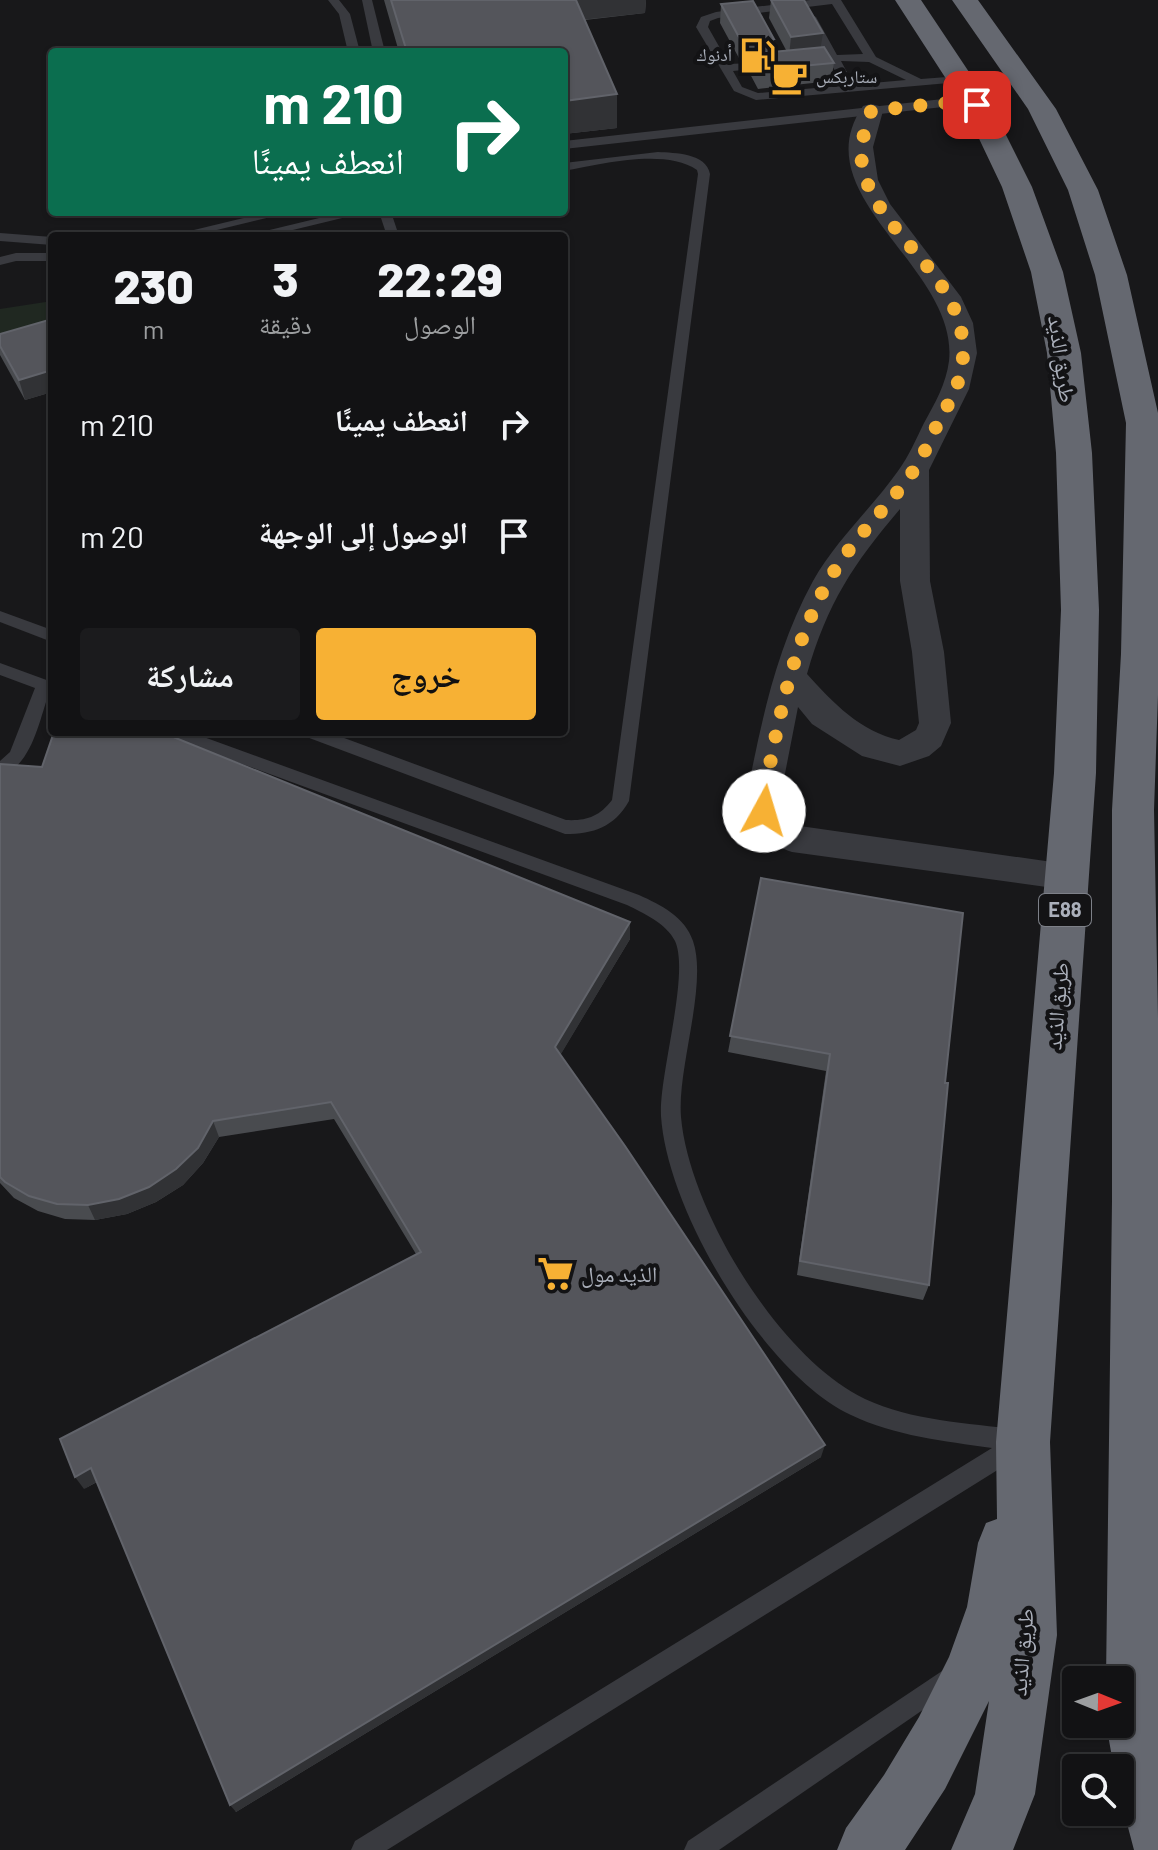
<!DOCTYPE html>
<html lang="ar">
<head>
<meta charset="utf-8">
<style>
	:root { --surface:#121214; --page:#1b1b1d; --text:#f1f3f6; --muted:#9c9ea0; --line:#313234; --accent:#f7b134 }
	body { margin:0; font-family:Barlow,"Noto Naskh Arabic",sans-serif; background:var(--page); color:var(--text); direction:rtl; height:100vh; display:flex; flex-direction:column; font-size:30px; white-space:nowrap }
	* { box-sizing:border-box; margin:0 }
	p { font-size:26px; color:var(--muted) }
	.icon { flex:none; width:44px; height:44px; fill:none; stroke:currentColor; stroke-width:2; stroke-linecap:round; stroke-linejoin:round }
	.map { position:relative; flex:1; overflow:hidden; direction:ltr }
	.panel { position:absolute; left:48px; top:232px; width:520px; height:504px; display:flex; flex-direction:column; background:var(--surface); border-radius:8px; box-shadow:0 2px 6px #0004,0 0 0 2px var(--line); direction:rtl }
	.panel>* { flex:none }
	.guide { position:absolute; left:48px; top:48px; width:520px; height:168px; border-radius:8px; box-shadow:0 2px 6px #0004,0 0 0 2px var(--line); direction:rtl; background:#0b6e4f; color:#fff; overflow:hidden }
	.needle { width:52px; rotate:91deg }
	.buttons { position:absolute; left:1062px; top:1666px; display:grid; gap:16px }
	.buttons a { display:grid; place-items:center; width:72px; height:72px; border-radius:8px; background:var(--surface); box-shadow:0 2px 6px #0004,0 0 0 2px var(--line); font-size:40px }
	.pin { position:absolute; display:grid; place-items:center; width:68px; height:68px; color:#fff; margin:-34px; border-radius:16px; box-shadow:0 4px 12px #0006 }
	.me { position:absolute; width:88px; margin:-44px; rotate:6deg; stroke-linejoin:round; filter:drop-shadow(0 0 6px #0008) }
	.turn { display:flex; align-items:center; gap:28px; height:168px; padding:0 32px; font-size:36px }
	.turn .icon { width:104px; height:104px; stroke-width:2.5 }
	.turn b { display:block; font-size:56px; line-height:68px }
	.eta { display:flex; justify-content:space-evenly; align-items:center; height:136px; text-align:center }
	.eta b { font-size:48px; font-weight:800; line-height:56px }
	.button { display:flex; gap:16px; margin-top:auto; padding:16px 32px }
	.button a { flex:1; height:92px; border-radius:8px; background:var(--accent); color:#111; font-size:32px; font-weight:800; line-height:92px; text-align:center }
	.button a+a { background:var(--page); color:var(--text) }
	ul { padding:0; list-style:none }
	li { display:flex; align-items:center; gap:24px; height:112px; padding:0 32px }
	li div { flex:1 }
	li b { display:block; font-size:30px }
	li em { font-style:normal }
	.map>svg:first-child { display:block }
	.green { fill:#202821 }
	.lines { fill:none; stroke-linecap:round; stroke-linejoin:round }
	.lane { fill:#393a3f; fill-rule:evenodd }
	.street { fill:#393a3f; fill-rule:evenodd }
	.highway { fill:#656870; fill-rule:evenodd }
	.wall { fill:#494b4f }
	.shaded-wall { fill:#313235 }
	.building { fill:#54555b; stroke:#61636a; stroke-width:2 }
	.route { stroke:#f7b134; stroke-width:14; stroke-dasharray:0 25.2 }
	.labels { text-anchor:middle; stroke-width:8; stroke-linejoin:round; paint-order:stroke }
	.far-poi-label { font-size:18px; fill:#aaafba; stroke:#131315; text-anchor:end }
	.shield { fill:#131315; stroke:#7d8088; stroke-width:2 }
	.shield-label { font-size:20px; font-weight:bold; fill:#aaafba }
	.street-label { font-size:22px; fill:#aaafba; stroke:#131315 }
	.poi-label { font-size:22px; fill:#aaafba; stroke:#131315; text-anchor:start }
</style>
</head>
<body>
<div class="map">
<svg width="1158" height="1850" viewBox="0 0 1158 1850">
	<rect width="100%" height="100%" fill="#18181a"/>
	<!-- green -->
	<path class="green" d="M52,301v21l-52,17v-30z"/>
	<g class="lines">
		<!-- lane -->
		<g class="lane">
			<path d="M328,0h11l11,14 10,38h-12l-9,-38z"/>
			<path d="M362,0h10l13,52h-12z"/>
			<path d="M810,0h31l35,57 45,22 39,-3 6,3 -6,3 -204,18 -22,-9 -38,-64 5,-10 15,-5zM832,4l31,50 -26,1 -21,-38 -6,-3 -6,3 22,39 -22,2v4h26l8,14 4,1 6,-3 -7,-13 28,1 37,18 -148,13 -16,-6 -9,-16 41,-4 4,-1v-4l-49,2 -21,-37 2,-6 8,-3z"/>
			<path d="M943,99l34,2 6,4 -6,4 -34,-2 -379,42v-8z"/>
			<path d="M658,152c17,1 48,1 52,22l-81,627c-15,26 -35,33 -64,33l-261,-98 -2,-4h26l238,88c20,1 33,-3 46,-20l86,-626 -1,-4c-32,-22 -96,-6 -133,1v-8z"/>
			<path d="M268,212h23l-99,24h-23z"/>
			<path d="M344,212h23l-99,24h-23z"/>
			<path d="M379,212h12l8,24h-12z"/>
			<path d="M0,233l52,4v8l-52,-4z"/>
			<path d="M16,253h36v8h-36l-16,4v-8z"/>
			<path d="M0,611l52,19v12l-52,-20z"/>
			<path d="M0,663l52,19v12l-3,-1c-10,28 -17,73 -49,83v-15l10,-9 25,-64 -35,-13z"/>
			<path d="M164,732h26l449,163c22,10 46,22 54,46 15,44 -16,127 -12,176 8,93 99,242 184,282 47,22 104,24 155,31l8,3 3,8 -6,12 -638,397h-36l4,-9 637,-393c-48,-7 -97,-12 -141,-33 -87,-41 -184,-204 -190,-299 -2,-42 29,-142 14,-175 -9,-18 -32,-28 -48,-36l-461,-169z"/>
			<path d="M954,1663l8,4 4,8 -4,8 -243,167h-35l4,-9z"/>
		</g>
		<!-- street -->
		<path class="street" d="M871,104l8,2 4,5 -10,36 5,33 12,24 71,93 12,26 4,30 -8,36 -40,81 1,111 14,71 7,71 -10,23 -12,10 -29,10 -38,-10 -50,-32 -14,-17 -17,87 3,18 16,14 280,40 6,10 -6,10 -12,4 -276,-38c-27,-9 -44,-29 -45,-58 15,-75 29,-145 66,-213 23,-41 58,-72 85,-110 11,-15 18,-32 26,-48 11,-20 22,-39 25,-62 10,-94 -148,-165 -86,-255zM900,509v72l12,71 7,71 -3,7 -17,10c-38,-8 -67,-38 -92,-66 20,-70 46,-110 93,-165z"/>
		<!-- highway -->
		<g class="highway">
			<path d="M895,0h26l70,105 41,82 31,85 18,81 11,100 7,157 -3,163 -46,669 7,193 -22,159 -22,56h-62l24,-56 14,-93 -44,88 -40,61h-68l9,-22 38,-53 35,-58 30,-60 18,-50 11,-64 8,-20 11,-4 -1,-77 58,-669 7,-163 -5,-157 -9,-100 -16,-81 -29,-85 -39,-82z"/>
			<path d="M952,0h26l78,109 42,81 29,85 31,138v282l-4,115 4,208v832h-24l-14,-53v-29h-6l-8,-44h14v-44h-14l6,-479v-391l9,-156 5,-231 -31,-148 -27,-85 -40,-81z"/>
		</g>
	</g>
	<!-- wall -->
	<g class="wall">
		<path d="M384,0h262l-1,13 -60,7 32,108 -53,6v-82h-165z"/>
		<path d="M771,0l50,47 13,16 -3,18 -73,8 -9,-17 1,-13 -10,1 -20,-37 1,-19 53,35 -1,13 13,-2 -17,-32z"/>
		<path d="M52,319v73l-27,8 -25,-45v-21z"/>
		<path d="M0,764l630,158v17l-70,116 261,402 -585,355 -139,-330 -13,7 332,-235 -82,-135 -115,18 -16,26 -20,22 -27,17 -29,12 -32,6 -30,-1 -27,-8 -24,-13 -14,-15z"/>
		<path d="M761,878l184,205 -16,202 -6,15 -126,-25 29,-204 -98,-19z"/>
	</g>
	<!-- shaded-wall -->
	<g class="shaded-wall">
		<path d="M571,0h75l-1,13 -74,8z"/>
		<path d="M823,33l-3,18 -31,5 2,-19z"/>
		<path d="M617,94v34l-53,6v-33z"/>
		<path d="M52,370v22l-27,8 -6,-20z"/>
		<path d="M630,922v17l-75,125v-17z"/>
		<path d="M213,1121l6,16 -16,26 -20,22 -27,17 -29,12 -32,6 -7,-15z"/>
		<path d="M825,1445l-4,12 -585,355 -6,-7z"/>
		<path d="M91,1468l9,12 -16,9 -9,-12z"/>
	</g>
	<!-- building -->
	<g class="building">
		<path d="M391,0h185l41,94 -53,7v-49h-157z"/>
		<path d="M771,0h33l19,33 -32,4z"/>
		<path d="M753,1l21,38 -33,2 -20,-37z"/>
		<path d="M824,47l10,16 -74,7 -9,-16z"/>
		<path d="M52,319v51l-33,10 -19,-34v-12z"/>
		<path d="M54,732h107l469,190 -75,125 70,99 200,299 -595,360 -139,-337 -16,9 -15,-38 361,-187 -90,-150 -118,19 -15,27 -22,21 -27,18 -30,12 -31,6 -31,-1 -28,-8 -24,-14 -5,-5v-413l42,3z"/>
		<path d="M761,878l202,35 -18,170h3l-19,202 -129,-24 30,-207 -100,-18z"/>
	</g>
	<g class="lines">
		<!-- route -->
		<path class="route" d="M764,811v-17c15,-74 27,-147 65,-214 23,-41 58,-71 85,-110 10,-15 17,-33 25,-49 12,-21 24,-42 24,-68 2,-85 -100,-123 -102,-201 0,-13 7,-28 10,-41l72,-8 34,2"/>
	</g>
	<!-- icons -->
	<defs>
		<symbol id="fuel-bare" viewBox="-9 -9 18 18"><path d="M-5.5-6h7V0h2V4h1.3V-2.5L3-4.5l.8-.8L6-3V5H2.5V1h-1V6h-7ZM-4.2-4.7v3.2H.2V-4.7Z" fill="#f7b134" stroke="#131315" stroke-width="2.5" paint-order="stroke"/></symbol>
		<symbol id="cafe-bare" viewBox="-9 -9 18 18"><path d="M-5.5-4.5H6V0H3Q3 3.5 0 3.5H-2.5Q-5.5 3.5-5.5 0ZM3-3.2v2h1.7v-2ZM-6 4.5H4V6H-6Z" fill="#f7b134" stroke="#131315" stroke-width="2.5" paint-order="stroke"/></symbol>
		<symbol id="supermarket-bare" viewBox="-9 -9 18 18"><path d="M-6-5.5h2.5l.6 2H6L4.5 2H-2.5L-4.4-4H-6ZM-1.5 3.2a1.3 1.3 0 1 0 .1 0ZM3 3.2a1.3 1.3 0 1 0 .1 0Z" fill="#f7b134" stroke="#131315" stroke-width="2.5" paint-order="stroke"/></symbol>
	</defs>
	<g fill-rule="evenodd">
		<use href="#fuel-bare" x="732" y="30" width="51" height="51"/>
		<use href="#cafe-bare" x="764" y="52" width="51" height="51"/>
		<use href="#supermarket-bare" x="530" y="1248" width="51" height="51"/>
	</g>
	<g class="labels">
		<!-- far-poi labels -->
		<g class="far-poi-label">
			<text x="732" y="61">أدنوك</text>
			<text x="816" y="83" text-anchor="start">ستاربكس</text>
		</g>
		<!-- shield labels -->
		<rect class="shield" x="1039" y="894" width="52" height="32" rx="6"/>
		<g class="shield-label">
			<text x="1065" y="917">E88</text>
		</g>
		<!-- street labels -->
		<g class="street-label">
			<text transform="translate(1062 359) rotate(82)" y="8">طريق الذيد</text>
			<text transform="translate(1057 1006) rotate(-85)" y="8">طريق الذيد</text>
			<text transform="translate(1022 1652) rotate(-85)" y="8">طريق الذيد</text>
		</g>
		<!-- poi labels -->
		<g class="poi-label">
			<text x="581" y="1282">الذيد مول</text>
		</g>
	</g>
</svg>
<div class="buttons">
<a><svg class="needle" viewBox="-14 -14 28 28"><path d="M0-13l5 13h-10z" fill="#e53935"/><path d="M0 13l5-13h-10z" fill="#9c9ea0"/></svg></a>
<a><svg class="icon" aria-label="search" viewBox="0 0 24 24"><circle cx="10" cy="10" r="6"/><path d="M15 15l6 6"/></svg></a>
</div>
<div class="pin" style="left:977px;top:105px;background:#d93025"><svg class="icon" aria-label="arrive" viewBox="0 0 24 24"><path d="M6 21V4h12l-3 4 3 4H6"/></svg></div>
<svg class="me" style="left:764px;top:811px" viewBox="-20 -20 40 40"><circle r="19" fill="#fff"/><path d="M0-13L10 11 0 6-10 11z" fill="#f7b134"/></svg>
<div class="guide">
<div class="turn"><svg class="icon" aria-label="right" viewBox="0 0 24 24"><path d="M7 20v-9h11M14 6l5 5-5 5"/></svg><div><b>210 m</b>انعطف يمينًا</div></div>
</div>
<section class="panel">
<div class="eta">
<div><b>22:29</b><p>الوصول</p></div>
<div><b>3</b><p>دقيقة</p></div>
<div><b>230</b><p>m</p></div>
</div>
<ul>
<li><svg class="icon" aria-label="right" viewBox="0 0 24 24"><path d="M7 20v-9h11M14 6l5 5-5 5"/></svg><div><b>انعطف يمينًا</b></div><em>210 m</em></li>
<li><svg class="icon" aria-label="arrive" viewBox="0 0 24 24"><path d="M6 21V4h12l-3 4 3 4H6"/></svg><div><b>الوصول إلى الوجهة</b></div><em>20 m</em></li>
</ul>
<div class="button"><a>خروج</a><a>مشاركة</a></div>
</section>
</div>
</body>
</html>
